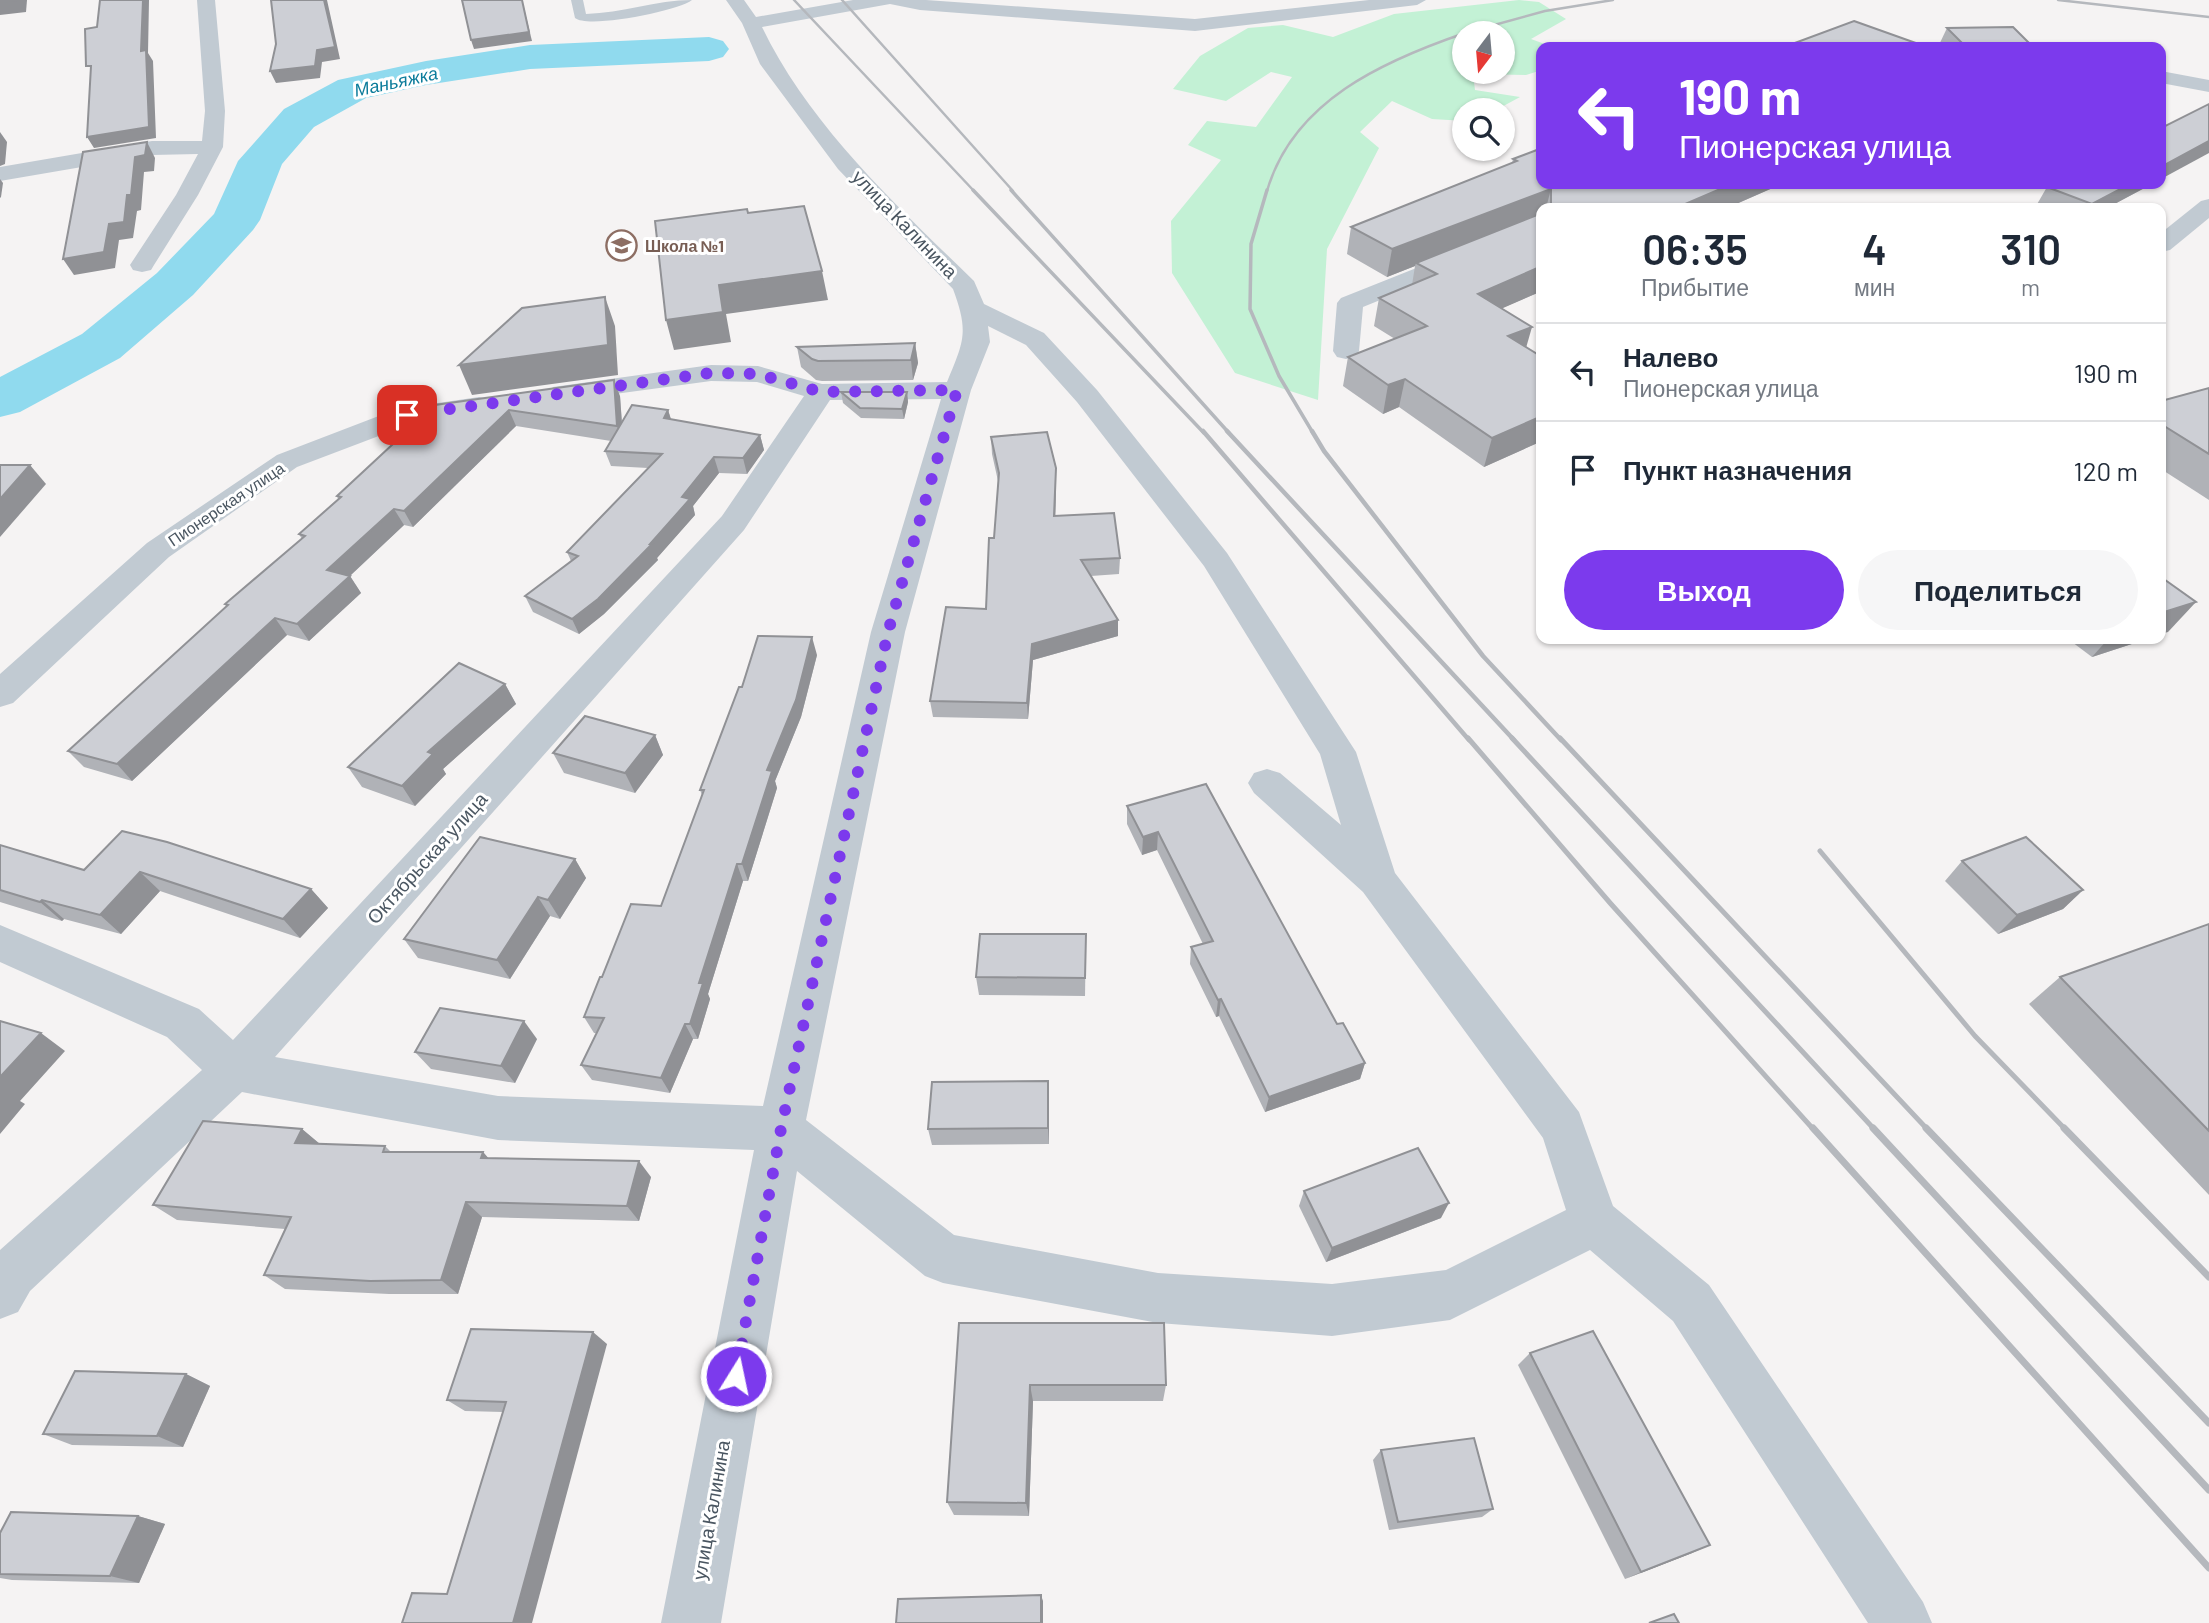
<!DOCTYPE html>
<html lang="ru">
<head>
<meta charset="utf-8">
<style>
	:root { --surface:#fff; --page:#f6f6f7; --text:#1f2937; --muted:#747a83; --line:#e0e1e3; --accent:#7c3aed }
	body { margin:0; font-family:Barlow,sans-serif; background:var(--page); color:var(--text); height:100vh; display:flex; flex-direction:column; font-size:26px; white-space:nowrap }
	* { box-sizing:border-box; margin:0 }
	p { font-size:23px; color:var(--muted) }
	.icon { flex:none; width:38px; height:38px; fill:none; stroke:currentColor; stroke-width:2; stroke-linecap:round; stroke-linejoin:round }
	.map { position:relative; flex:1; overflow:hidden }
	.side { position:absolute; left:1536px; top:203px; width:630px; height:441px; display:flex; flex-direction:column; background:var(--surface); border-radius:14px; box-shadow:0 2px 5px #0004 }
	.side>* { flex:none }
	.top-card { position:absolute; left:1536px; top:42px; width:630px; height:147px; border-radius:14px; box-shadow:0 2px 5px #0004; background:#7c3aed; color:#fff; overflow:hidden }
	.needle { width:46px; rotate:196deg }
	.controls { position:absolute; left:1452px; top:21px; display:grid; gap:14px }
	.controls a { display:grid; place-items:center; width:63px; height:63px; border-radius:50%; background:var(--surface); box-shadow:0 2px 5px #0004; font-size:35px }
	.pin { position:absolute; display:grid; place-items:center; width:60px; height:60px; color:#fff; margin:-30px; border-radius:14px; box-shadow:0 4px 10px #0006 }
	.me { position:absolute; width:77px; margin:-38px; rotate:10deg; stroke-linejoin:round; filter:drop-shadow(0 0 5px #0008) }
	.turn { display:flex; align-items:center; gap:24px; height:147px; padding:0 28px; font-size:32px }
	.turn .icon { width:91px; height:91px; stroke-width:2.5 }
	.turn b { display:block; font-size:49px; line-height:60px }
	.eta { display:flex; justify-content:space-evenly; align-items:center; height:119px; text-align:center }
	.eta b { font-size:42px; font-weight:600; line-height:49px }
	.button { display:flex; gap:14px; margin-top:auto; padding:14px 28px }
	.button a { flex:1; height:80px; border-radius:42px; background:var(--accent); color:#fff; font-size:28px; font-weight:600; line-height:80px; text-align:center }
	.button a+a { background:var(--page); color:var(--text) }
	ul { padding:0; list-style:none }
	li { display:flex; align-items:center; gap:21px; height:98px; padding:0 28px; border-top:2px solid var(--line) }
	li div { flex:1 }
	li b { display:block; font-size:26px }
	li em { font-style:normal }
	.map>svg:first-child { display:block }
	.green { fill:#c3f1d5; fill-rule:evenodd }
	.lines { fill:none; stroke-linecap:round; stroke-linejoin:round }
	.river { fill:#90daee; fill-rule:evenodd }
	.lane { fill:#c1cad2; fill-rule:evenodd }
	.street { fill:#c1cad2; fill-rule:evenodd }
	.rail-far4 { stroke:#b5b8bd; stroke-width:2.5 }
	.rail-far3 { stroke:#b5b8bd; stroke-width:3.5 }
	.rail-far2 { stroke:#b5b8bd; stroke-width:4.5 }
	.rail-far1 { stroke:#b5b8bd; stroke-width:5 }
	.rail { stroke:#b5b8bd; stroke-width:7 }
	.wall { fill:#b0b2b7 }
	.shaded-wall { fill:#909195 }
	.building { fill:#cdcfd5; stroke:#909195; stroke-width:2 }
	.route { stroke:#7c3aed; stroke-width:12; stroke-dasharray:0 21.6 }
	.labels { text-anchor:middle; stroke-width:6; stroke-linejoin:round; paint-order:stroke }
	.far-education-label { font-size:16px; font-weight:bold; fill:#785e54; stroke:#fff; text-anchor:start }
	.far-street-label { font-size:16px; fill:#4a5661; stroke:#fff }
	.far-water-label { font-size:18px; font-style:italic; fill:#0c7c9b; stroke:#fff }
	.street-label { font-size:19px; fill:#4a5661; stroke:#fff }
</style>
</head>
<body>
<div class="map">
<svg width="2209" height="1623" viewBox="0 0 2209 1623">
	<rect width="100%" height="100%" fill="#f5f3f3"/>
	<!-- green -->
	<path class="green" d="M1519,0l20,2 27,17 -35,20 22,8h-11v23l-16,5 -53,-1 2,16 45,7 -24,13h-31v11l-33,-2 -40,-18 -32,31 19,16 -52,101 -9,151 -83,-27 -63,-100 -1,-52 50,-61 -33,-15 19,-24 49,6 36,-50 -21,-5 -45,29 -53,-12 27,-33 48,-28 35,-3 50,12 61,-23zM1465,33h38v39h-38z"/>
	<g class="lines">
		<!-- river -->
		<path class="river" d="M709,37l14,4 6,8 -6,8 -14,4 -179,8 -104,16 -60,13 -52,29 -32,37 -22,56 -7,10 -60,65 -73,63 -100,54 -20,5v-40l82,-43 75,-61 57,-59 24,-53 46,-52 54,-29 88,-19 104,-16z"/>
		<!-- lane -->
		<path class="lane" d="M571,0h12l3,14c36,-1 70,-14 106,-14 -14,11 -104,29 -117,18z"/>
		<!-- street -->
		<g class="street">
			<path d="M197,0h18l10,111 -2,36 -25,48 -44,70 -3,5 -9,2 -9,-2 -3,-5 46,-70 22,-41 -46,1 -152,26v-14l152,-26h50l3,-30z"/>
			<path d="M726,0h18l12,17 97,-17h73l269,19 174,-19h57l-9,5 -222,26 -275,-21 -30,-6 -128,23c47,98 135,179 212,254l10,23 60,29 53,57 130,163 129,199 39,121 184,239 34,94 96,79 214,317 9,21h-64l-195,-302 -83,-71 -140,70 -118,16 -174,-13 -215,-40 -18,-7 -128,-105 -76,452h-60l93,-473 -256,-10 -256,-48 -212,199 -12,21 -18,7v-69l202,-180 -35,-33 -167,-75v-37l199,84 34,31 489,-524 82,-120 -47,-14 -46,-1 -148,20 -10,-2 -4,-6 4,-6 158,-22 47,1 64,18 125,-2c17,-41 22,-50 6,-93l-115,-120 -78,-105 -18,-41zM988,326l38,19 51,57 127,164 116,188 21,71 -61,-52 -13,-4 -13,4 -6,10 6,10 109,99 180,246 23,72 -120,60 -114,14 -174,-11 -204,-38 -148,-115 99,-488 66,-242 19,-48zM941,399l-70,233 -108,474 -265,-10 -223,-39 469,-527 86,-130z"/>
			<path d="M2161,71l48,9v12l-48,-9z"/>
			<path d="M2209,199v19l-39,32 -9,2v-19l40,-32z"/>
			<path d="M1542,218v16l-179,73 -4,44 -4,6 -9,2 -9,-2 -4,-6 4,-48 4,-5z"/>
			<path d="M479,397l10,2 4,6 -4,6 -76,12 -116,44 -128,90 -156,146 -13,4v-33l147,-131 130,-88 120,-46z"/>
		</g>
		<!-- rail-far4 -->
		<g class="rail-far4">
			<path d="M794,0l180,191"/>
			<path d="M842,0l171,191"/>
			<path d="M2058,0l151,17"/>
			<path d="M1465,33l80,-22 68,-11"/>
			<path d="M1267,191c26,-90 116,-130 198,-158"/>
		</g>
		<!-- rail-far3 -->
		<g class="rail-far3">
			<path d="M973,190l231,243"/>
			<path d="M1011,190l218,243"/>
			<path d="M1267,190l-16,54 -1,65 29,67 34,57"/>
		</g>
		<!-- rail-far2 -->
		<g class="rail-far2">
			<path d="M1203,431l266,309"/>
			<path d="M1227,431l287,309"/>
			<path d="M1312,431l12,20 159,205 78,84"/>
		</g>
		<!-- rail-far1 -->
		<g class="rail-far1">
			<path d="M1468,738l143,166 203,226"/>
			<path d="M1512,738l363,392"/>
			<path d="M1560,738l368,392"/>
			<path d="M1820,851l155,185 91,94"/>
		</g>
		<!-- rail -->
		<g class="rail">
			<path d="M1813,1128l396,440"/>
			<path d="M1873,1128l336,362"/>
			<path d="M1926,1128l283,295"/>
			<path d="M2064,1128l145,149"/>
		</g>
	</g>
	<!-- wall -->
	<g class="wall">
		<path d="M1947,28l86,19h-95z"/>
		<path d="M1542,148v36h240l-55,24h-185v83l-40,17 24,39 16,10v84l-58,26 -85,-60 -16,7 -40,-28 5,-29 47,-18 -21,-13 5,-28 33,-13 3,-19 -28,11 -40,-23 4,-27 161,-64 1,-4z"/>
		<path d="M2053,184h99l-45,24h-64l-7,-2 11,-19z"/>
		<path d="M915,343l3,20 -5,17 -91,1 -6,-1 -15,-13 -4,-20z"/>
		<path d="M2209,388v112l-48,-31v-68z"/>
		<path d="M841,392h66l1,10 -4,17 -43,-1 -18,-15z"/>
		<path d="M620,396l2,26 46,-12 3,9 89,16 4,15 -17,24 -28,-1 -26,33 2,9 -38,43 1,2 -54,54 -25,20 -46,-22 -8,-16 46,-35 -4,-9 81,-84 -37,-2 -6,-15 6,-10 -95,-15 -103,101 -9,-2 -54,51 11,17 -52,48 -22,-6 -155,146 -48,-14 -16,-16 159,-144 -2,-3 77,-65 -3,-5 39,-35 -1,-3 98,-91z"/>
		<path d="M991,437l65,31 -1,48 65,42 -1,16 -28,2 27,60 -85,24 -5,59 -95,-2 -3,-16 56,-92 8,-71 4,-57 -6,-27z"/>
		<path d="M2068,639h79l-55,18z"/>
		<path d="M817,655l-16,62 -26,64 2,7 -29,93h-5l-35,113 2,5 -12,40h-5l-23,54 -78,-13 -11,-15 16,-32h-3l-10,-16 18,-40 59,-71 41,-111 -2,-5 42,-103z"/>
		<path d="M505,684l11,20 -73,65 3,5 -31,32 -53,-19 -14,-20z"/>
		<path d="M655,735l8,20 -28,38 -71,-20 -11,-20z"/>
		<path d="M1206,784l131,240 28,39 -5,16 -95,33 -46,-96 -3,1 -26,-53 1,-17 12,-3 -46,-94 -15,5 -15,-31v-18z"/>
		<path d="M122,831l189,58 17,19 -28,30 -140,-47 -39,43 -57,-15 -2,2 -62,-19v-57l84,25z"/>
		<path d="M575,859l11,19 -26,41 -10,-3 -40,63 -92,-21 -14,-19z"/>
		<path d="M1962,861l121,29 -20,19 -65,25 -53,-53z"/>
		<path d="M2209,924v271l-180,-191 31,-27z"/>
		<path d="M1086,934l-1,62 -106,-1 -3,-18z"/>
		<path d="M537,1039l-22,44 -84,-14 -16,-17z"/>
		<path d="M1049,1098v46l-117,1 -4,-16z"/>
		<path d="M302,1129l18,15 65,2 6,6h92l5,6 163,19 -12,44 -157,-4 -24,77h-69l-104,-5 -21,-14 21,-46 -108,-9 -24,-15z"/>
		<path d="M1304,1191l137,27 -115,44 -27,-56z"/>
		<path d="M959,1323l207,62 -3,16h-130l-4,115 -75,-1 -7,-13z"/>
		<path d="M607,1344l-160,250 56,-182 -38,-1 -18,-11z"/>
		<path d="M1530,1353l162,200 -67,26 -107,-214z"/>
		<path d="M186,1374l24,12 -27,61 -111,-2 -29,-11z"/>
		<path d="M1381,1450l112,59 -11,8 -93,13 -16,-70z"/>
		<path d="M138,1516l27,8 -26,59 -127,-3 -12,-2v-45z"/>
	</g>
	<!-- shaded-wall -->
	<g class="shaded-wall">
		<path d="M17,0h10l-1,12 -26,3v-13z"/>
		<path d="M143,0h6l-1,53 5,8 3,77 -62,10 -7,-11 54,-86z"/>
		<path d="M324,0h3l13,59 -18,3 -2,16 -44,5 -6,-12z"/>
		<path d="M522,0l10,41 -58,8 -3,-9z"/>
		<path d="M0,132l7,10 -2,22 -5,2z"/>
		<path d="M2209,141v12l-48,26v-12z"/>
		<path d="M147,142l8,16 -1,13 -10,1 -3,38 -4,1 -4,27 -14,2 -4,28 -41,7 -11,-16 46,-35 18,-29 8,-38z"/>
		<path d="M0,179l3,4 -2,14 -1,1z"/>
		<path d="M1732,184h50l-55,24h-51z"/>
		<path d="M2130,184h22l-45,24h-17l2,-4z"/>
		<path d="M1551,189l-5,19h-4v8l-126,47 -1,3 -28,11 5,-28z"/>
		<path d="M1542,266v25l-71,31 7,-28z"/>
		<path d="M822,271l6,29 -102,14 5,28 -57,8 -8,-30 53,-35z"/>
		<path d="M605,297l10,29 3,49 -146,20 -13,-30z"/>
		<path d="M1532,327l-8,28 -16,-19z"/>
		<path d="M915,343l3,20 -5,17 -2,-20z"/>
		<path d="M1405,379l-6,28 -16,7 5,-29z"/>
		<path d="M614,380l6,16 3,46 -6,-16z"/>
		<path d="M907,392l1,10 -4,17 -2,-10z"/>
		<path d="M509,410l7,16 -103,101 -9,-16z"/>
		<path d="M668,410l5,16 -9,-8z"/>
		<path d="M1542,416v25l-58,26 8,-29z"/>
		<path d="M760,435l4,15 -17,24 -4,-16z"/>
		<path d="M714,457l5,16 -26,33 2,9 -38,43 1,2 -54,54 -25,20 -7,-15 110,-122z"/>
		<path d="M30,465l16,19 -46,53v-38z"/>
		<path d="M1056,468v17l-1,47 -1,-16z"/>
		<path d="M394,509l10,16 -66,62 -11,-17z"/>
		<path d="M350,576l11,17 -52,48 -12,-17z"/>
		<path d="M2196,602l-28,30 -7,2v-21z"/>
		<path d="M275,618l12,17 -155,146 -15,-17z"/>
		<path d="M1118,620v16l-85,24 -5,59 -1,-16 5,-59z"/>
		<path d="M812,637l5,18 -16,62 -26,64 2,7 -29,93 -6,-17 25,-94z"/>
		<path d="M2108,639h39l-55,18z"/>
		<path d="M505,684l11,20 -73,65 3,5 -31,32 -13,-20 26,-34z"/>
		<path d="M655,735l8,20 -28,38 -10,-20z"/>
		<path d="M1158,832l-1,18 -15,5 1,-18z"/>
		<path d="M575,859l11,19 -26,41 -12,-19z"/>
		<path d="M737,864l6,17 -35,113 2,5 -12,40 -8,-15 9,-41z"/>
		<path d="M140,872l20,19 -39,43 -21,-19z"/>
		<path d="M311,889l17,19 -28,30 -17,-19z"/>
		<path d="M2083,890l-20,19 -65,25 19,-19z"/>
		<path d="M538,897l12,19 -40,63 -13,-19z"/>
		<path d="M42,900l22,19 -2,2 -22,-19z"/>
		<path d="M1221,999l-2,17 -3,1 2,-17z"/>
		<path d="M524,1021l13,18 -22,44 -14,-17z"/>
		<path d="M685,1024l8,15 -23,54 -9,-15z"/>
		<path d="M41,1033l24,18 -45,50 5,3 -25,30v-57z"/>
		<path d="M1365,1063l-5,16 -95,33 4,-15z"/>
		<path d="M1048,1081l1,17v46l-1,-16z"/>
		<path d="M302,1129l19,16 -26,-2z"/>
		<path d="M483,1152l14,16 -16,-10z"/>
		<path d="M639,1161l12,16 -12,44 -12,-15z"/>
		<path d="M466,1202l16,15 -24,77 -17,-14z"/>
		<path d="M1449,1203l-8,15 -115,44 6,-14z"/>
		<path d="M593,1332l14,12 -75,279h-19z"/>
		<path d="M186,1374l24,12 -27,61 -26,-11z"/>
		<path d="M1030,1385l3,16 -4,115 -3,-13z"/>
		<path d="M138,1516l27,8 -26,59 -29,-7z"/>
		<path d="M1710,1545l-18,8 -67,26 16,-7z"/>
		<path d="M1041,1595l2,6v22h-2z"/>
	</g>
	<!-- building -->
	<g class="building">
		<path d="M0,0h17l-17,2z"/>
		<path d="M100,0h43l-2,51 5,-1 3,77 -62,10 4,-71h-5l-1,-37 12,-2z"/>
		<path d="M271,0h53l11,47 -18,3 -2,16 -45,5 6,-27z"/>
		<path d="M462,0h60l7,32 -58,8z"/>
		<path d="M1854,21l73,26h-143z"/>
		<path d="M2013,27l20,20h-67l-19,-19z"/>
		<path d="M2209,104v37l-48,26v-39z"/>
		<path d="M147,142l-2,13 -10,2 -4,38h-4l-3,27 -15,2 -5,28 -41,7 20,-107z"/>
		<path d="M1542,148v36h190l-56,24h-125v-19l-159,60 -41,-22 166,-66 -4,-2z"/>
		<path d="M2053,184h77l-38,20 -45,-17z"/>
		<path d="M804,206l18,65 -103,14 4,27 -57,8 -11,-99 92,-12 1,4z"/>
		<path d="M1542,213v53l-64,28 54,33 -24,9 34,21v59l-50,22 -87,-59 -17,6 -40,-28 79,-31 -48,-28 58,-24 -21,-11z"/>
		<path d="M605,297l3,48 -149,20 63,-57z"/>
		<path d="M915,343l-4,17 -93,1 -6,-2 -15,-12z"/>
		<path d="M614,380l3,46 -108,-16 -105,101 -10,-2 -67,61 23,6 -53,48 -22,-6 -158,146 -49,-13 160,-146 -3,-1 80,-68 -6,-2 42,-37 -4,-1 98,-91z"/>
		<path d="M2209,388v66l-48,-30v-23z"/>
		<path d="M841,392h66l-5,17 -42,-1z"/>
		<path d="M632,405l36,5 -4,8 96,17 -17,23 -29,-1 -32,40 8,2 -40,45h2l-54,55 -26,20 -47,-23 53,-40 -11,-4 95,-98 -57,-3z"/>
		<path d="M1047,432l9,36 -2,48 60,-3 6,45 -39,2 37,60 -86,24 -5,59 -97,-2 16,-94 40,2 3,-71h5l5,-65 -8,-36z"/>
		<path d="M0,465h30l-30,34z"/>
		<path d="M2161,577l35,25 -35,11z"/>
		<path d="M758,636l54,1 -16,63 -29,70 5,1 -30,93h-5l-38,119h4l-13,41h-5l-24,54 -80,-13 23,-47 -20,-1 16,-40h2l29,-73 30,2 43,-116h-4l39,-103h3z"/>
		<path d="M459,663l46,21 -77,68 5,2 -31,32 -54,-19z"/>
		<path d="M585,716l70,19 -30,38 -72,-20z"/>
		<path d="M1206,784l131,240 6,-1 22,40 -96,34 -48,-98 -3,1 -27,-53 22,-6 -55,-109 -15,5 -16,-31z"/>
		<path d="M122,831l45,11 144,47 -28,30 -143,-47 -40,43 -58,-15 -2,2 -40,-12v-45l84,25z"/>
		<path d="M480,837l95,22 -27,41 -10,-3 -41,63 -93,-21z"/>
		<path d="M2026,837l57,53 -66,25 -55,-54z"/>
		<path d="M2209,924v207l-149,-154z"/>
		<path d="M980,934h106l-1,44 -109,-1z"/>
		<path d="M440,1008l84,13 -23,45 -86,-14z"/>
		<path d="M0,1021l41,12 -41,44z"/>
		<path d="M1048,1081v47l-120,1 4,-47z"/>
		<path d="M203,1121l99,8 -7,14 90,3 -2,6h100l-2,6 158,3 -12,45 -161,-4 -25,78 -71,1 -106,-6 27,-58 -138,-12z"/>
		<path d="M1418,1148l31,55 -117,45 -28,-57z"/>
		<path d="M959,1323h205l2,62h-136l-4,118 -79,-1z"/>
		<path d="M471,1329l122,3 -80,291h-111l10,-30 35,1 59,-192 -59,-2z"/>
		<path d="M1593,1331l117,214 -69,27 -111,-219z"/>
		<path d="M75,1371l111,3 -29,62 -114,-2z"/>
		<path d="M1474,1438l19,71 -95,13 -17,-72z"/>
		<path d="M11,1512l127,4 -28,60 -110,-2v-41z"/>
		<path d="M1041,1595v28h-145l2,-24z"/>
		<path d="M1674,1614l5,9h-30z"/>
	</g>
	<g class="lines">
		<!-- route -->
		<path class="route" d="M407,415l304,-42 47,1 63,18 136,-2 -69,242 -107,497 -45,247"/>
	</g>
	<!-- icons -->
	<defs>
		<symbol id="school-ring" viewBox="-11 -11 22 22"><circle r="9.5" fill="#fff" stroke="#8d6e63" stroke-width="1.5"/><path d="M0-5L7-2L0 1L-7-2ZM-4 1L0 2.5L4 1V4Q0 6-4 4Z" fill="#8d6e63"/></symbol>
	</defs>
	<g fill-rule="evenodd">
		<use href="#school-ring" x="604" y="228" width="35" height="35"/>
	</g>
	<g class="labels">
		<!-- far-education labels -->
		<g class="far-education-label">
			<text x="645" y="252">Школа №1</text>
		</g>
		<!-- far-street labels -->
		<g class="far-street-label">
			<text transform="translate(226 504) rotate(-34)" y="6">Пионерская улица</text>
		</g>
		<!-- far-water labels -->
		<g class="far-water-label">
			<text transform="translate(396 82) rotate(-12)" y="6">Маньяжка</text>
		</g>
		<!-- street labels -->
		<g class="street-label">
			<text transform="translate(905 224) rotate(46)" y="7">улица Калинина</text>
			<text transform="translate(427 858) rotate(-48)" y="7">Октябрьская улица</text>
			<text transform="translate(711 1510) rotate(-80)" y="7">улица Калинина</text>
		</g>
	</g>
</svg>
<div class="controls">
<a><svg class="needle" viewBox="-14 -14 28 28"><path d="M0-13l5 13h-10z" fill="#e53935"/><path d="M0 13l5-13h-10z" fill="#747a83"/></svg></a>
<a><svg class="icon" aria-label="search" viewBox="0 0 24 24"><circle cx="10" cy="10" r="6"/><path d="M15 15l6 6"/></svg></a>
</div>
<div class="pin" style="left:407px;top:415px;background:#d93025"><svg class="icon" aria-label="arrive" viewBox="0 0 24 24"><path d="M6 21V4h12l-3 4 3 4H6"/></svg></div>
<svg class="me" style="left:736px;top:1376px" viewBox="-20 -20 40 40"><circle r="17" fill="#7c3aed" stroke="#fff" stroke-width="3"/><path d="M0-11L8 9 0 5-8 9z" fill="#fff"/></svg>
<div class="top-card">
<div class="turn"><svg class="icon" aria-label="left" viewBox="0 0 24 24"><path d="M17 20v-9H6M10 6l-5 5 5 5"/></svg><div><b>190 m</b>Пионерская улица</div></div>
</div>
<section class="side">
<div class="eta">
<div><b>06:35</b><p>Прибытие</p></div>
<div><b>4</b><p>мин</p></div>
<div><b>310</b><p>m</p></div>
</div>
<ul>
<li><svg class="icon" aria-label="left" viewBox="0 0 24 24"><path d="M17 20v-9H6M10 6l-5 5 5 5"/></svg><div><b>Налево</b><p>Пионерская улица</p></div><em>190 m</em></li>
<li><svg class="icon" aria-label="arrive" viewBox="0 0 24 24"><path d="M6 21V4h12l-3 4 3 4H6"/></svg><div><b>Пункт назначения</b></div><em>120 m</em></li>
</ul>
<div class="button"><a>Выход</a><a>Поделиться</a></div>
</section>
</div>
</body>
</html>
